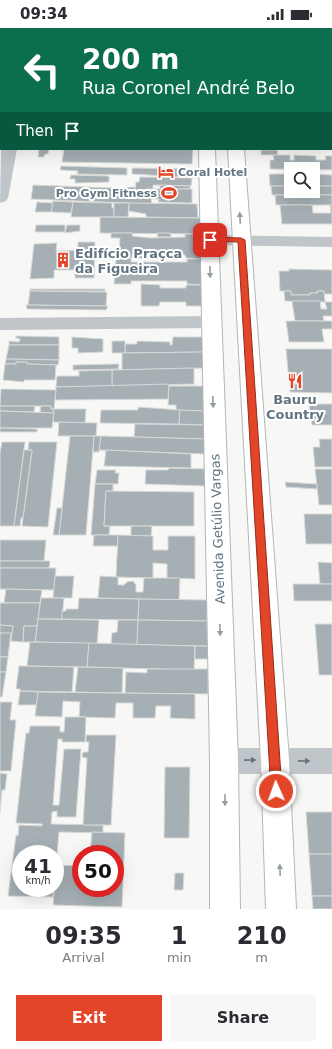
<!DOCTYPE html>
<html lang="en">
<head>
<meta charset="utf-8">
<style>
	:root { --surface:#fff; --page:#f7f7f7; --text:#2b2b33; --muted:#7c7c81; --accent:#e34529 }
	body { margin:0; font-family:"DejaVu Sans",sans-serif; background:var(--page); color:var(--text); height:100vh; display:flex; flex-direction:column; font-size:15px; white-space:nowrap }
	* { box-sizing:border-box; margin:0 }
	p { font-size:13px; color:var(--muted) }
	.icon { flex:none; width:22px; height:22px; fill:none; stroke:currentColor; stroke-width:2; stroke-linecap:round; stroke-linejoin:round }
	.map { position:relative; height:881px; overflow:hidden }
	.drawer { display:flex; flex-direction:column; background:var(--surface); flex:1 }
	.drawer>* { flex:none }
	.guide { position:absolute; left:0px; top:0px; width:332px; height:122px; box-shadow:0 4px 16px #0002; background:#0b6e4f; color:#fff; overflow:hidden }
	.buttons { position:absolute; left:284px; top:134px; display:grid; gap:8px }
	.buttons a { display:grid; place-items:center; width:36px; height:36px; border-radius:0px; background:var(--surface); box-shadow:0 4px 16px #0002; font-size:20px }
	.speed { position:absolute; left:12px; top:817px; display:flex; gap:8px; font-size:20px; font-weight:700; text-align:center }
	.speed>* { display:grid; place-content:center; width:52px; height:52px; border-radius:50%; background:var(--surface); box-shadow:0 4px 16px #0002; line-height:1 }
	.speed small { font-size:10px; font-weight:400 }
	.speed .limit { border:6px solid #d22; background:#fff; color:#111 }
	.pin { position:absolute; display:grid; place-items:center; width:34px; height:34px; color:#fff; margin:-17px; border-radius:8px; box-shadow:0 2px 6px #0006 }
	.me { position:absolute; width:44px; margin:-22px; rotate:358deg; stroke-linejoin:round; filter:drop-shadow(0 0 3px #0008) }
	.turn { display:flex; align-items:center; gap:14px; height:84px; padding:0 16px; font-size:18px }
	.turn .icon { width:52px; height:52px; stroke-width:2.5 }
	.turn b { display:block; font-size:28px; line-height:34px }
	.then { display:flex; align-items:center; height:38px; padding:0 16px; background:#0003; gap:8px; font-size:15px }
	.eta { display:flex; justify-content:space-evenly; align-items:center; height:68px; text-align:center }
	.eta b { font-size:24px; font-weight:800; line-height:28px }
	.cta { display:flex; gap:8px; margin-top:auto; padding:8px 16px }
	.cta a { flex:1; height:46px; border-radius:0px; background:var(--accent); color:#fff; font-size:16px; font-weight:800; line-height:46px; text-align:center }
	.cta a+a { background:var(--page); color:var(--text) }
	.status { display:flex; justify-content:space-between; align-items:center; height:28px; padding:0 20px; background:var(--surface); direction:ltr }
	.status svg { height:11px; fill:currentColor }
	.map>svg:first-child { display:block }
	.building { fill:#a5afb4; stroke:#d9d9d7 }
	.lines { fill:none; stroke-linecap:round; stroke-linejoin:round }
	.secondary-casing { stroke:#b0b7bc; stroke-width:2 }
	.minor { fill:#c0c5c9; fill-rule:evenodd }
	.tertiary { fill:#c0c5c9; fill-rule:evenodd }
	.secondary { fill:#fff; fill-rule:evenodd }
	.oneway { fill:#919ea6 }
	.oneway2 { fill:#627580 }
	.route { fill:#e34529; stroke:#942d1b }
	.labels { text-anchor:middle; stroke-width:4; stroke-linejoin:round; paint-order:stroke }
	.far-poi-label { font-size:11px; font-weight:bold; fill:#627580; stroke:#fff; text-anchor:start }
	.poi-label { font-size:13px; font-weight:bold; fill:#627580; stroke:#fff; text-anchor:start }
	.street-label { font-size:13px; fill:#627580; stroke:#fff }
</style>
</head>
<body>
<div class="status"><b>09:34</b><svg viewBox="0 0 49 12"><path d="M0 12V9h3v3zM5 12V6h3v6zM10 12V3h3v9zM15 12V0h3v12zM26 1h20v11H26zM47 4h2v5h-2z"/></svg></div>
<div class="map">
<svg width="332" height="881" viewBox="0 0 332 881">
	<rect width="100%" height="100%" fill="#f7f7f5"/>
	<!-- building -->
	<g class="building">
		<path d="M27,0h37l-37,1z"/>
		<rect x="64" y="0" width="70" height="1"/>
		<rect x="134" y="0" width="60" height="1"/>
		<path d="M248,0h84v4l-1,-3z"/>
		<path d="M39,121h10l-1,5h-3l-1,3h-6z"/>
		<path d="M64,121h129l-1,15 -130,-2z"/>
		<path d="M261,122h16l1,5h-17z"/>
		<path d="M273,127h17v5h4v-5l22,1v4h10l-1,-4h7v14l-62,-1v-9h4z"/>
		<path d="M61,138l66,2v7l-50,-1 1,-3 -18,-1z"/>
		<path d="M132,140l69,1v9l-69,-4z"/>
		<path d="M269,146h22v12h-21z"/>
		<path d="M313,146l19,1v11h-19z"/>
		<path d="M71,147l38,1v6l-34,1v-4h-5z"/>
		<path d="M140,149l52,1 -1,8 -38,-1v4l-18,1 1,-8h3z"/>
		<path d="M33,157l81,3 21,-1v3h12v6h5l-1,8 -120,-5z"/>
		<path d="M160,157l30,1v3h-30z"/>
		<path d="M271,158h20l1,9h-20z"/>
		<path d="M313,158h19v9h-28l-1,-4h10z"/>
		<path d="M147,161h45v14l-34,-1 1,-3h-7v-3h-5z"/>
		<path d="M275,167h57v10h-56z"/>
		<path d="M53,173l20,1 -2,11 -20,-1z"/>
		<path d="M37,174l16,1 -2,9h-16z"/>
		<path d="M73,174l39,1v5h2v9h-43z"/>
		<path d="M114,175h15l-1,14h-14z"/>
		<path d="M129,175l68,1 1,14 -52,-1v-3l-17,-3z"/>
		<path d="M280,177h32l1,8h18l-1,-8h2v19h-50z"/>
		<path d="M100,189l102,1v16l-102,-1z"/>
		<path d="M36,197h29v7h-30z"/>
		<path d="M67,197h13v6l-15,2z"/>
		<path d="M111,205h22l-1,3 18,2 35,-1v-3h17l1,25 -17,-1 -1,-3h-29v-2h-19v2h-5v3h-23l1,-6h9l1,-14h-9z"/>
		<path d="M157,205h13l1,4h-13z"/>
		<path d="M78,214h17l-1,36h-19v-8h-21v8l-24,1 4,-35 23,-1 -1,8 22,-1z"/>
		<path d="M137,225h19v6l-19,-1z"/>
		<path d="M156,227h11l-1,3 -10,1z"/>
		<path d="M116,230h15v4h56v-3h16v26l-16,-1v-3h-56v3h-17z"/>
		<path d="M289,241l43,1v25v-1h-8v-3h-7l1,2h-8v2h-19v-4h-11l-1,-20h10z"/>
		<path d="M141,256l19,1v3h26v-3h17v21h-17v-4h-26l-1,4h-18z"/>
		<rect x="30" y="261" width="75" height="2"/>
		<path d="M30,263l77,1 -1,14 -78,-1z"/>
		<path d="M284,263h7v4h19v-2h8l-1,-2h7l1,11 -40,-1z"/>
		<path d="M292,273h28l1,8h6l-2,-7h7v14h-9l1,5h-29z"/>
		<path d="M26,277l80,1h2l-2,4 -79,-1z"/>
		<path d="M286,293h46v8h-10l2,13h-35z"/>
		<path d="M16,308l43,1v8h-50v-4l10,1 1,-3 -4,-1z"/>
		<path d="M72,309l31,2v13l-25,1v-5h-6z"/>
		<path d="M173,309h31v15l-79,1v-9h12v-3l33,1v3h2z"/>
		<rect x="112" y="313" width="13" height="12"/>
		<path d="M9,317h50v15l-53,-1z"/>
		<path d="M286,321h46v44l-42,-1z"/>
		<path d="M204,324v16l-82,2v-17z"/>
		<path d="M6,331l53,1 -1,5 -31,-1v-2h-11v2h-11z"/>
		<path d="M16,334h11v2l29,1 -1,15h-31v2l-21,-2 2,-16h11z"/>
		<path d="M119,336l-1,5 -45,1v-5z"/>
		<path d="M194,340v16l-82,2v-16z"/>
		<path d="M112,342v16l-56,1 1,-11h22v-5z"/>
		<path d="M169,356l-1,15 -113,1 1,-13z"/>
		<path d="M169,358h36v25l-29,-1v-5h-8z"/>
		<path d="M1,361l55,1 -2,19h-3v-3h-51z"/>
		<path d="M309,376h23v21h-20z"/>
		<path d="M0,378h35l-1,6 -34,-1z"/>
		<path d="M41,378h10v3h3v4l-14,-1z"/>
		<path d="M138,379l42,3 -1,14 -79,-1 1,-13h37z"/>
		<path d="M54,381h32l-1,14 -32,-1z"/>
		<path d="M180,382l25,1v14l-26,-1z"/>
		<path d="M0,383l54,2 -2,15h-52z"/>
		<path d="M59,394l38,1 -1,13h-38z"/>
		<path d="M135,396l70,1v14l-71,-2z"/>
		<path d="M0,400l37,1v3h-37z"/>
		<path d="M70,408h24l-8,99h-27z"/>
		<path d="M94,408h7l-2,16h-6z"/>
		<path d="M101,408l104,3v15l-106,-4z"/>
		<path d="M319,411h13v28h-17l-2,-20h7z"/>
		<path d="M2,414h23l-11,84h-14v-73z"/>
		<path d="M29,414h28l-9,85 -26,-1 10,-76h-4z"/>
		<path d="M24,422h8l-9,68h-2l-1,8h-6z"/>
		<path d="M106,422l85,4v14l-87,-2z"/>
		<path d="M169,440l36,1 1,17 -61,-2 1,-14h22z"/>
		<path d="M315,441h17v36h-13z"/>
		<path d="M97,442h19l-1,3h4l-1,11h-23z"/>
		<path d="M285,454l32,2v5l-31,-2z"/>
		<path d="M95,456h18v7h-7l-2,35h6l-1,9h-18z"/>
		<path d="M106,463l88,1v34h-90z"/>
		<path d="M57,480h5l-3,27h-6z"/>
		<path d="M304,486h28v30h-26z"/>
		<path d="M131,498h21l-1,10h-20z"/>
		<path d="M94,507h24v11h-25z"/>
		<path d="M118,507l35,1v14h15v-14h27v43l-28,-1v-14l-14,-1v15l-37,-1z"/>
		<path d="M0,512h46l-2,21h-44z"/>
		<path d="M0,533h50l-1,7h-49z"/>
		<path d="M318,534l14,1v21h-12z"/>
		<path d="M0,540h56l-2,22 -54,-1z"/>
		<path d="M55,548h19l-2,22h-19z"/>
		<path d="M100,548l18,1v8h6l3,-3 6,-1 3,4v7h7l1,-14h36l-1,22 -81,-2z"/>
		<path d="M293,556h39v17h-38z"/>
		<path d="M6,561l36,1 -2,13h-36z"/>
		<path d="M41,570h23l-2,21h-24z"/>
		<path d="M79,570l60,1 -1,21 -76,-1v-8h4v-2h12z"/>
		<path d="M139,571l68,1v21l-69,-1z"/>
		<path d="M0,575h40l-3,23h-13l-1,16 -12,-1 2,-15 -13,-1z"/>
		<path d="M38,591l61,1 -2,24 -62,-2z"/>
		<path d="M118,592h20l-1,25 -26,-1 1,-11 5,-1z"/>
		<path d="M138,592l69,1 1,25 -71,-1z"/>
		<path d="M315,596h17v51h-13z"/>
		<path d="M0,597l13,1 -1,8 -12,-1z"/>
		<path d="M24,598h13l-2,16h-12z"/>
		<path d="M0,605h11l-3,24h-8z"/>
		<path d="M30,614l59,1 -2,24 -60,-1z"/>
		<path d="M89,615l106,3 -1,24 -107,-3z"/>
		<rect x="195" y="618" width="13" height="13"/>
		<path d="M0,629h8l-2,15h-6z"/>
		<path d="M19,638l55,1 -2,25 -52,-1v-2h-4z"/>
		<path d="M78,639l45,1 -1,25 -47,-1z"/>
		<path d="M147,641h61v25l-83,-1 1,-21 21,1z"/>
		<path d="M0,644h6l-4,25h-2z"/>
		<path d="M20,663l18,1 -1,13h-19z"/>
		<path d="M38,664l157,2v25l-25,-1 1,-12h-15l-1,12h-22v-15h-17l-1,15 -36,-1 1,-15 -17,-1 -1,16 -27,-1z"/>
		<path d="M0,674h12l-2,18h6l-5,51h-11z"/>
		<path d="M65,689h21l-1,25h-23v-3h-4l-5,66h6l5,-56h17l-5,68h-19v-6l-5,1 -1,12 52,1v8l-44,-1 -4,48v-26h-34v34h33l-1,9 -45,-1 8,-61 2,1 1,-11 23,1v-2l-26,-1 10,-90h3l1,-7h30v6h4z"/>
		<path d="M86,707h30l-5,90h-28l4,-67 -5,-1 1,-5h5l1,-10h-3z"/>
		<path d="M165,739h25l-1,71h-25z"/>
		<path d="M0,745l7,1 -2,16h-3l-2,23z"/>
		<path d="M306,784h26v42h-23z"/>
		<path d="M92,804l33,1 -3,74 -69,-2 3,-40 25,1v22h34v-34h-25z"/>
		<path d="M309,826h23v42h-20z"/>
		<path d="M175,845h9l-1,17h-9z"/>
		<path d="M312,868h20v13h-19z"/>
	</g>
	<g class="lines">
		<defs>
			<g id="secondary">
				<rect x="203" y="0" width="14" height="1"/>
				<rect x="226" y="0" width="14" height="1"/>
				<path d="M199,121h16l23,612 2,148h-30v-148z"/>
				<path d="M228,121h16l45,611 7,149h-30l-5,-149z"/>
			</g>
		</defs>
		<!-- secondary casing -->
		<use href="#secondary" class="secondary-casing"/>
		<!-- minor -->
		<g class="minor">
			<rect x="331" y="54" width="1" height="8"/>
			<rect x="0" y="56" width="1" height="8"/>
			<path d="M1,121h16l-9,49 -2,3 -6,2z"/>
			<path d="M210,207l122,2v10l-122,-2 -6,-1 -3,-4 3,-4z"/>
			<path d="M211,288l7,2 2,4 -2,4 -7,2 -211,2v-12z"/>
		</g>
		<!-- tertiary -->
		<path class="tertiary" d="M224,720h108v26h-108l-10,-4 -4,-9 4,-9z"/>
		<!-- secondary -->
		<use href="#secondary" class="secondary"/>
	</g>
	<!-- one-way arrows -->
	<defs><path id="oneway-solid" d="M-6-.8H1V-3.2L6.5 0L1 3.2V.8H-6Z"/></defs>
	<g class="oneway">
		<use href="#oneway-solid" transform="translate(240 190) rotate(-93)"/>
		<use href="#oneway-solid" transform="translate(210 244) rotate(89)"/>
		<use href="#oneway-solid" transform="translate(213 374) rotate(88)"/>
		<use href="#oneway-solid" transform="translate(220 602) rotate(88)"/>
		<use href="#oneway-solid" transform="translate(225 772) rotate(90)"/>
		<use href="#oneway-solid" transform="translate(280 842) rotate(-92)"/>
	</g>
	<g class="oneway2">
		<use href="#oneway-solid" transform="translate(250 732) rotate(-1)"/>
		<use href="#oneway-solid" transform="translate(304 733) rotate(1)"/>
	</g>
	<!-- route -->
	<path class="route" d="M210,209l31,1 4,2 37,551 -1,4 -5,2 -4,-2 -1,-4 -33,-549 -31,-1 -1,-1z"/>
	<!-- icons -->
	<defs>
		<symbol id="hotel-bare" viewBox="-9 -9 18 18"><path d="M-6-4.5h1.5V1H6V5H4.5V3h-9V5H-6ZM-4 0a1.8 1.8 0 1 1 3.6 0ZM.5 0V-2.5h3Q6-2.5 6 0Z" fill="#e34529" stroke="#fff" stroke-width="2.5" paint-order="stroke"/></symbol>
		<symbol id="stadium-bare" viewBox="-9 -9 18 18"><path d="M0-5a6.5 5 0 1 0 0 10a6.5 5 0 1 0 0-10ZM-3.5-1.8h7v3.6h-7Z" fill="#e34529" stroke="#fff" stroke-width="2.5" paint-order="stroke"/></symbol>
		<symbol id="building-bare" viewBox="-9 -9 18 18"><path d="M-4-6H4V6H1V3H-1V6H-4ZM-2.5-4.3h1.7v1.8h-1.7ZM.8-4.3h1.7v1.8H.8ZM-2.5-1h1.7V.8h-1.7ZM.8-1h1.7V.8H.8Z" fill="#e34529" stroke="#fff" stroke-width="2.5" paint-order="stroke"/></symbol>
		<symbol id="restaurant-bare" viewBox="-9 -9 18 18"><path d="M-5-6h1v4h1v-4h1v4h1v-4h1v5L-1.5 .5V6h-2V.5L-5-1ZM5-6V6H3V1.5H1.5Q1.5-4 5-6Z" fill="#e34529" stroke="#fff" stroke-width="2.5" paint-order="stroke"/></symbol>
	</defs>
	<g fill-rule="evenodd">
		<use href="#hotel-bare" x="155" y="133" width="22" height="22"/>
		<use href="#stadium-bare" x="158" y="154" width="22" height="22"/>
		<use href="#building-bare" x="52" y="221" width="22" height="22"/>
		<use href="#restaurant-bare" x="284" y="342" width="22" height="22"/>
	</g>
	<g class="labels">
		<!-- far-poi labels -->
		<g class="far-poi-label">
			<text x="178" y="148">Coral Hotel</text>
			<text x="157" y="169" text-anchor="end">Pro Gym Fitness</text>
		</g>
		<!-- poi labels -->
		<g class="poi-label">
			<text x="75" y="230">Edifício Praçca<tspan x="75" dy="15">da Figueira</tspan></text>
			<text x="295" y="376" text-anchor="middle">Bauru<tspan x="295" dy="15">Country</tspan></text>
		</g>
		<!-- street labels -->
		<g class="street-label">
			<text transform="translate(217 501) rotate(-92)" y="5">Avenida Getúlio Vargas</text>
		</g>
	</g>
</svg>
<div class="buttons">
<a><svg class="icon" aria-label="search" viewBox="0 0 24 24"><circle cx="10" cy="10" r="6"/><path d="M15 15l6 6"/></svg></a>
</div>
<div class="speed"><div>41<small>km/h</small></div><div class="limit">50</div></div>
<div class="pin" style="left:210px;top:212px;background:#d93025"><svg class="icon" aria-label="arrive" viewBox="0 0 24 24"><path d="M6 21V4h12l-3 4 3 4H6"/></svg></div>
<svg class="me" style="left:276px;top:763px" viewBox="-20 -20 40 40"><circle r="17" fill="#e34529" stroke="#fff" stroke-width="3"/><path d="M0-11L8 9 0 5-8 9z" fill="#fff"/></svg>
<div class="guide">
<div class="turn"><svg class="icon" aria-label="left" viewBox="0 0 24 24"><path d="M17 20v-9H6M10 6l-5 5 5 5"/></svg><div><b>200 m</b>Rua Coronel André Belo</div></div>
<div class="then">Then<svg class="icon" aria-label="arrive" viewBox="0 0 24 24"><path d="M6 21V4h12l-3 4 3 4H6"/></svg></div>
</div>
</div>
<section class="drawer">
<div class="eta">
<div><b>09:35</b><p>Arrival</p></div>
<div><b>1</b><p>min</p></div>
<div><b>210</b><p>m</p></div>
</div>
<div class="cta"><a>Exit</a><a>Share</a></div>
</section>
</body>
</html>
